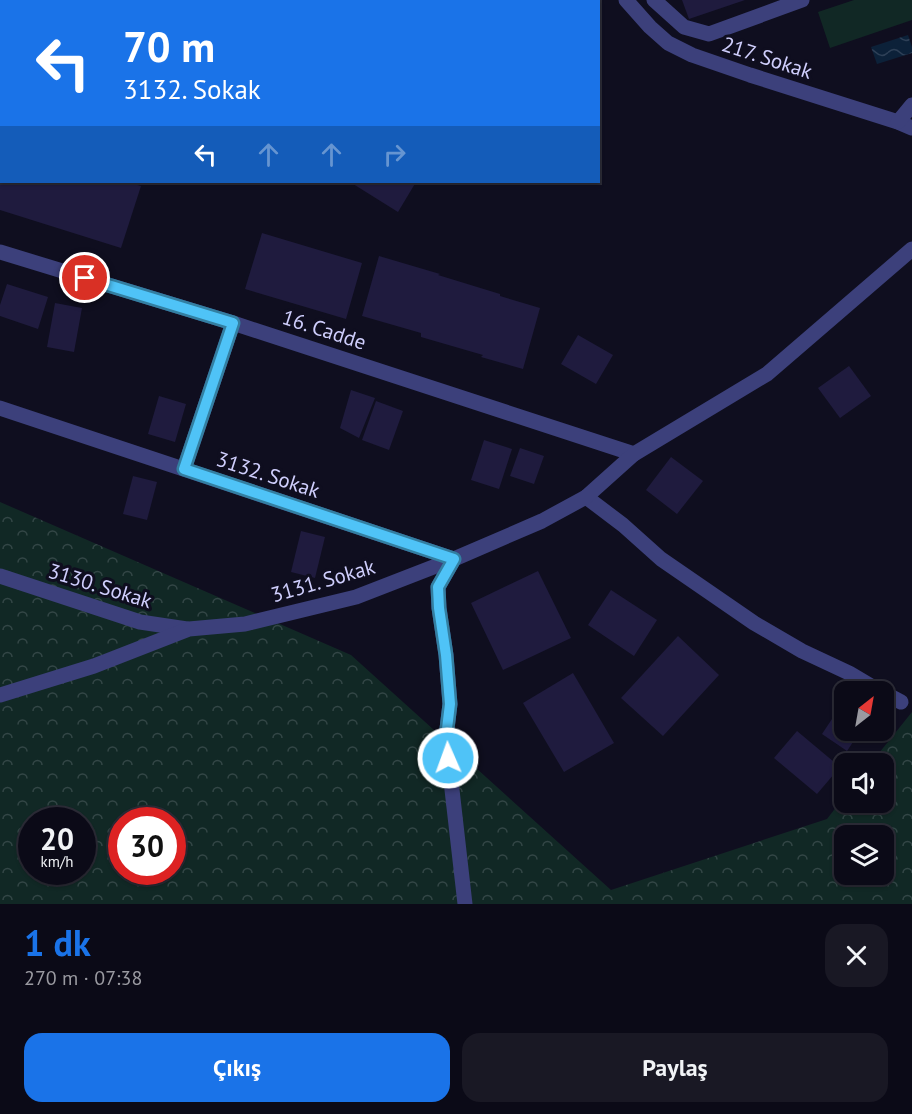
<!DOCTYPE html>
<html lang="tr">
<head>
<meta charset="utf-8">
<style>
	:root { --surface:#0b0a17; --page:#191824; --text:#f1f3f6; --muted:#9a9aa1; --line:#2b2b36; --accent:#1a73e8 }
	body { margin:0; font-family:"PT Sans",sans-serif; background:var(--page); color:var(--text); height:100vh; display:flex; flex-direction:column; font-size:22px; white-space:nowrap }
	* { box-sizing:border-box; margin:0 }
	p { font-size:20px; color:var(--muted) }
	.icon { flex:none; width:33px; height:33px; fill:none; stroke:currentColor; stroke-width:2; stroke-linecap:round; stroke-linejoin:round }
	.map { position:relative; height:904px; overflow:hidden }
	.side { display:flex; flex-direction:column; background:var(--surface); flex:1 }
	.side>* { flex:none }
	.top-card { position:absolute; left:0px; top:0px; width:600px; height:183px; box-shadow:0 2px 4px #0004,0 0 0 2px var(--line); background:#1a73e8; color:#fff; overflow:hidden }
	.needle { width:39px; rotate:31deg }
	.controls { position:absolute; left:834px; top:681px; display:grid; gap:12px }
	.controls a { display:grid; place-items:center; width:60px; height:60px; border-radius:12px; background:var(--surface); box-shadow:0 2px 4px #0004,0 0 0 2px var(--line); font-size:30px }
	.speed { position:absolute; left:18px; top:807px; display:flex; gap:12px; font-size:30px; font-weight:700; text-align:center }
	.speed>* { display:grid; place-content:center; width:78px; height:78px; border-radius:50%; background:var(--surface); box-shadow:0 2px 4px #0004,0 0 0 2px var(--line); line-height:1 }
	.speed small { font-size:15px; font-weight:400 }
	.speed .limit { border:9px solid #d22; background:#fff; color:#111 }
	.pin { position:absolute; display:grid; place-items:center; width:51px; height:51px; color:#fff; margin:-26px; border:3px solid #fff; border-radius:50%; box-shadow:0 2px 6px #0007 }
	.me { position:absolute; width:66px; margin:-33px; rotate:358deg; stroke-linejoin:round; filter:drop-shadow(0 0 4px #0008) }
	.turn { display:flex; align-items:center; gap:21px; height:126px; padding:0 24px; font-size:27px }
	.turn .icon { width:78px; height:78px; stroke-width:2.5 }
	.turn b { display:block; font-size:42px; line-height:51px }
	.lanes { display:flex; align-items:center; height:57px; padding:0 24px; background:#0003; justify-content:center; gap:30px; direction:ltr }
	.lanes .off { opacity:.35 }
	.round { display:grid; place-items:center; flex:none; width:63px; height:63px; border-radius:18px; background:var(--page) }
	.summary { display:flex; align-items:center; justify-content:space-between; height:102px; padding:0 24px }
	h1 { font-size:36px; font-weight:700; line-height:45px; color:var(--accent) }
	.cta { display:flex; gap:12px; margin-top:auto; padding:12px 24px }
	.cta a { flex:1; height:69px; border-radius:18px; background:var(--accent); color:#fff; font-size:24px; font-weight:700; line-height:69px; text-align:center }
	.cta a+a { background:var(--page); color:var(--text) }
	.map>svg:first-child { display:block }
	.grass { fill:#112825 }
	.forest { fill:url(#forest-crowns); fill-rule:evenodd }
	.water { fill:url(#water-waves) }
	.building { fill:#1f1b3e }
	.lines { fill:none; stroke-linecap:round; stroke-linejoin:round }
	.minor { stroke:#3c407b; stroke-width:15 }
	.route-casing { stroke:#337fa1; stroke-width:15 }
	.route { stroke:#4fc3f7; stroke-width:10 }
	.labels { text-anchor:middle; stroke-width:6; stroke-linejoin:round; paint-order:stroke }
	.street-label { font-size:21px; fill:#cfcefc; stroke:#0f0e1f }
</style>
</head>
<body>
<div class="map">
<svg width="912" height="904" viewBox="0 0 912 904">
	<defs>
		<pattern id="forest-crowns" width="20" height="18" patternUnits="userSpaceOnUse" patternTransform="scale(1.5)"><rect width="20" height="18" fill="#112825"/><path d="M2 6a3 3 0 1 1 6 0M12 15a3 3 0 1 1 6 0" fill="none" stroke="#334646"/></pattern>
		<pattern id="water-waves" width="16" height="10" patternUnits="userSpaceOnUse" patternTransform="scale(1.5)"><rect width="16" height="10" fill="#0c2139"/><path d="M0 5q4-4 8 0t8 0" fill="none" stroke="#2e4057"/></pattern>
	</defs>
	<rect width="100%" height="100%" fill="#0f0e1f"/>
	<!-- grass -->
	<path class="grass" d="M854,0h58v20l-82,28 -12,-36z"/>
	<!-- forest -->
	<path class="forest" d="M0,502l351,153 260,235 216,-71 17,-22v5h40v-38l-13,-1 41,-51v192h-912zM32,820h50v52h-50zM122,820h50v52h-50zM844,836h40v38h-40z"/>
	<!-- water -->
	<path class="water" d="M908,35l4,12v6l-35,11 -6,-17z"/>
	<!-- building -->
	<g class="building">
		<path d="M682,0h63l-56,19z"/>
		<path d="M0,182h127l14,4 -20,62 -121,-38z"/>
		<path d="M350,182h66l-18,30z"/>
		<path d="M262,233l100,30 -16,56 -101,-30z"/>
		<path d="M379,256l61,18 -2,1 62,19v2l40,12 -17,61 -42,-12 2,-2 -62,-18v-4l-59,-17z"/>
		<path d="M7,284l41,13 -10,32 -38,-13v-11z"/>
		<path d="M55,303l27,5 -8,44 -27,-5z"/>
		<path d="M578,335l35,20 -17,29 -35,-20z"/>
		<path d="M849,366l22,30 -31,22 -22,-30z"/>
		<path d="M351,390l24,8 -16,40 -19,-10z"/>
		<path d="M159,396l27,8 -11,38 -27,-8z"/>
		<path d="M376,401l27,10 -14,39 -27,-10z"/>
		<path d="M484,440l28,9 -13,40 -28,-9z"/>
		<path d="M520,448l24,8 -10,28 -24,-8z"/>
		<path d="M671,457l32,24 -26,33 -31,-24z"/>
		<path d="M133,476l24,6 -10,38 -24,-6z"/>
		<path d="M301,531l24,6 -10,41 -24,-6z"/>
		<path d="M538,571l33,67 -68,32 -32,-67z"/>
		<path d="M611,590l46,30 -23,36 -46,-31z"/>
		<path d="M678,636l41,39 -56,61 -42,-38z"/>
		<path d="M573,673l41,70 -50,29 -41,-69z"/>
		<path d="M842,704l2,2v24h17l-14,21 -25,-17z"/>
		<path d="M797,731l43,36 -23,27 -43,-36z"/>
	</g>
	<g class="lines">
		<!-- minor -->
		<g class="minor">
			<path d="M626,0l24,27 18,16 24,12 58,20 148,47 14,6"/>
			<path d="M654,0l30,27 25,7 93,-34"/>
			<path d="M898,122l14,-17"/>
			<path d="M0,252l233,71 401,131"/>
			<path d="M0,408l454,151 -16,28 1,21 7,47 4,49 -4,33 19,167"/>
			<path d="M184,469l49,-146"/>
			<path d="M586,497l37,28 38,34 93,64 48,28 47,22 32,19"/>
			<path d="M0,576l140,46 47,7"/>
			<path d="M884,693l17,9"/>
			<path d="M0,695l94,-29 95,-37 56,-5 111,-27 98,-38 88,-38 44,-24 48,-43 133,-80 145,-125"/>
		</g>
	</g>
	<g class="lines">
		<defs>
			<path id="route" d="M85,278l148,45 -49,146 270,90 -16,28 1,21 7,47 4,49 -4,33 2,21"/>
		</defs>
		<!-- route casing -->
		<use href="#route" class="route-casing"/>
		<!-- route -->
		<use href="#route" class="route"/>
	</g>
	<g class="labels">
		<!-- street labels -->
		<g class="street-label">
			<text transform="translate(767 58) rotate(18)" y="7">217. Sokak</text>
			<text transform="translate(324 330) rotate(18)" y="7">16. Cadde</text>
			<text transform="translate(268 475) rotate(18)" y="7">3132. Sokak</text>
			<text transform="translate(323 581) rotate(-16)" y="7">3131. Sokak</text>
			<text transform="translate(100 586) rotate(17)" y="7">3130. Sokak</text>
		</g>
	</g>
</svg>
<div class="controls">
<a><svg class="needle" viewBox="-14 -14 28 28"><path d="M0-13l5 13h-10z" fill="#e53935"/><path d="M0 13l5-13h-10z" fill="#9a9aa1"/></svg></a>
<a><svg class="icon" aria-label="sound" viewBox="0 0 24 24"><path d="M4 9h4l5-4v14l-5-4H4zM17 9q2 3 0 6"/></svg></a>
<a><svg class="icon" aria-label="layers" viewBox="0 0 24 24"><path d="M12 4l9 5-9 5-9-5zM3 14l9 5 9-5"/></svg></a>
</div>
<div class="speed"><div>20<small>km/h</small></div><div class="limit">30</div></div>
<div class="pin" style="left:85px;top:278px;background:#d93025"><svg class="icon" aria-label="arrive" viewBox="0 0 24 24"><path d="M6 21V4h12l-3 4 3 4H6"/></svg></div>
<svg class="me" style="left:448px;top:758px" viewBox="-20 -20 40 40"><circle r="17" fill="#4fc3f7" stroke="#fff" stroke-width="3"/><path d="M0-11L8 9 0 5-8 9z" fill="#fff"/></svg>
<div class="top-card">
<div class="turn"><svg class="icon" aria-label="left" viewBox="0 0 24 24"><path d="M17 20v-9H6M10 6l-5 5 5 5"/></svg><div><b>70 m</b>3132. Sokak</div></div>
<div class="lanes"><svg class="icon" aria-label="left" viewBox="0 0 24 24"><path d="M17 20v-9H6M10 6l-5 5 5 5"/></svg><svg class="icon off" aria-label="ahead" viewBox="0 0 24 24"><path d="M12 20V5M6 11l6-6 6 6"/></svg><svg class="icon off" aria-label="ahead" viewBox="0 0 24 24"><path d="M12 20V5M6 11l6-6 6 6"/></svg><svg class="icon off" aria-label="right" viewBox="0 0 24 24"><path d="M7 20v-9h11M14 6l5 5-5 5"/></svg></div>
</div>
</div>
<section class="side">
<div class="summary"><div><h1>1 dk</h1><p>270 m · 07:38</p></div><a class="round"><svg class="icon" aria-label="close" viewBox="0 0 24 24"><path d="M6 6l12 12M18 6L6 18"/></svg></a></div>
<div class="cta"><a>Çıkış</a><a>Paylaş</a></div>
</section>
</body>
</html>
